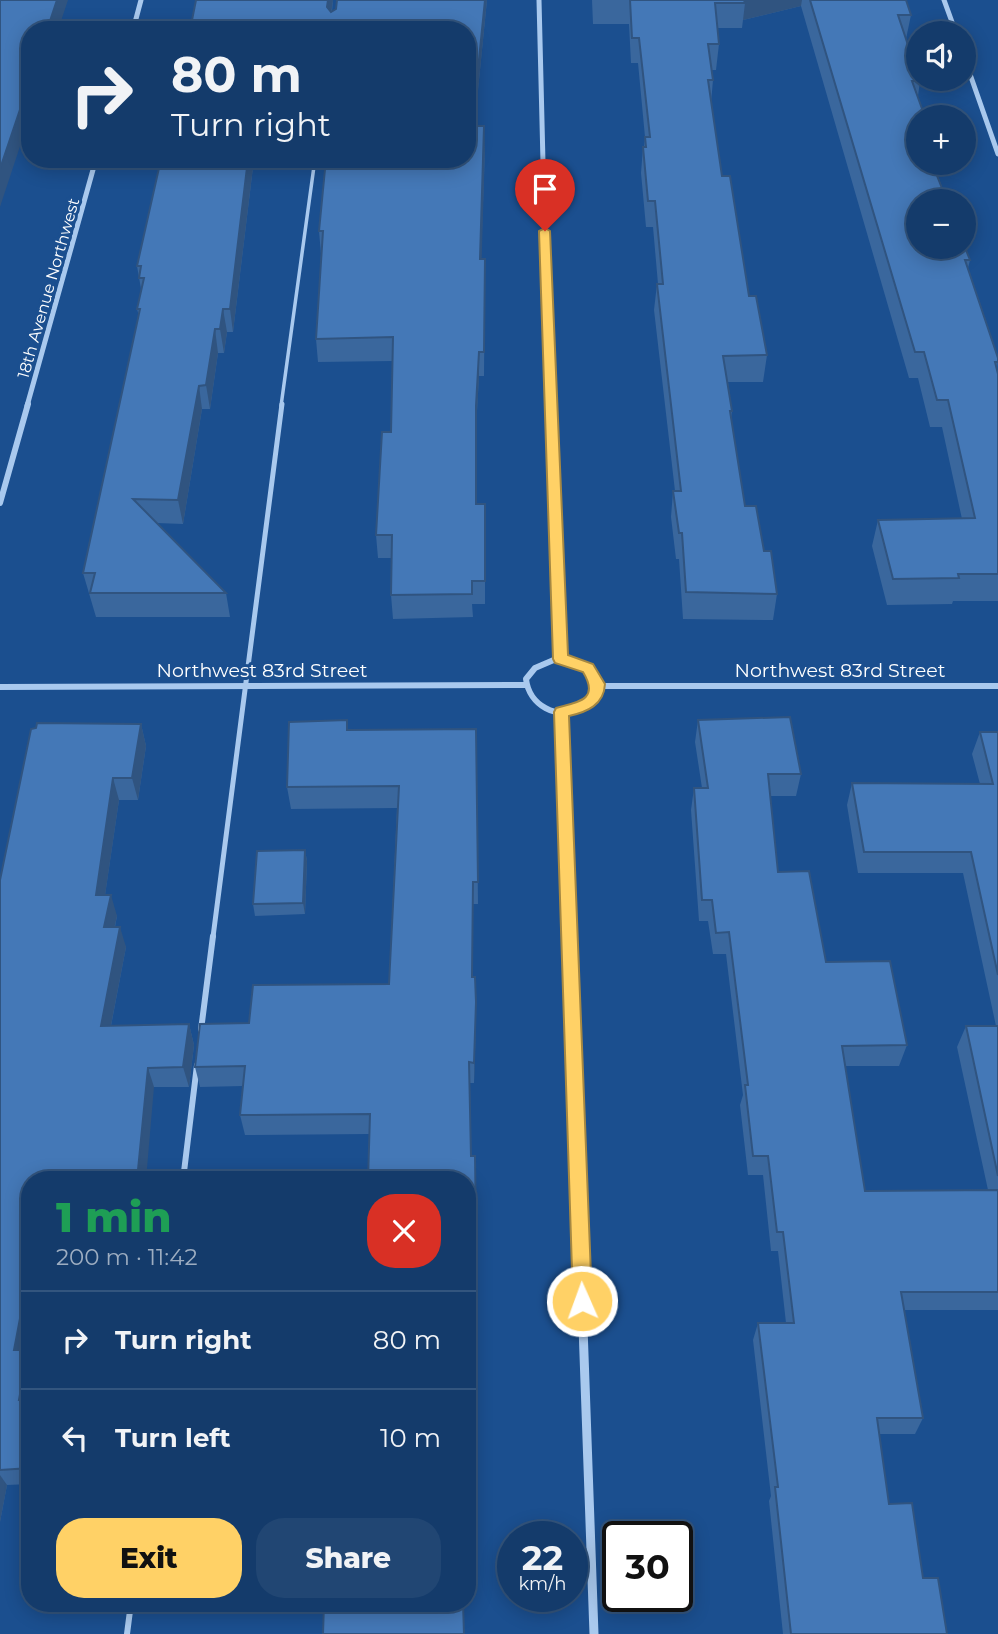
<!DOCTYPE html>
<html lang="en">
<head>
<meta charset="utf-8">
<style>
	:root { --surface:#143b6b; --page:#214673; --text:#f1f3f6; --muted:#9dadc1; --line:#33557e; --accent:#ffd166 }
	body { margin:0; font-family:Montserrat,sans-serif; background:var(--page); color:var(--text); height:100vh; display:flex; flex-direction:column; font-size:26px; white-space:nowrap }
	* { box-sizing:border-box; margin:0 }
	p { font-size:23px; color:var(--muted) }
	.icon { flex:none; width:38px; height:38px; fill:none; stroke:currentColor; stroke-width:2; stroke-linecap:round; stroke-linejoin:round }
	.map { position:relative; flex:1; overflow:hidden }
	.sheet { position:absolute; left:21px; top:1171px; width:455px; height:441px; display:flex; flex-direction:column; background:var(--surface); border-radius:28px; box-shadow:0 4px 18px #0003,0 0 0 2px var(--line) }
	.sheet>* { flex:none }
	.top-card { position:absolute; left:21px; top:21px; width:455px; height:147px; border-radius:28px; box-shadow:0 4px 18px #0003,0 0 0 2px var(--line); background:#143b6b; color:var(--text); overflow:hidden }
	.tools { position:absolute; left:906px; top:21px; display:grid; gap:14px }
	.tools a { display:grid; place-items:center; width:70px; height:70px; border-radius:50%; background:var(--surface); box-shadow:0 4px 18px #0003,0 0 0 2px var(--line); font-size:35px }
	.speed { position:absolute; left:497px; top:1521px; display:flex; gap:14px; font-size:35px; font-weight:700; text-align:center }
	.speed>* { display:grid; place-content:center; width:91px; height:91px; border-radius:50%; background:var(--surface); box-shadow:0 4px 18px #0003,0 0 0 2px var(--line); line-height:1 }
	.speed small { font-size:18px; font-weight:400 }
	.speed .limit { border:4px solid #111; border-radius:10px; background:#fff; color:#111 }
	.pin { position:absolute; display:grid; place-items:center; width:60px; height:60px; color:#fff; margin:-72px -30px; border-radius:50% 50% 50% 0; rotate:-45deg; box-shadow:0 0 7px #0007 }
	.pin .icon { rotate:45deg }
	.me { position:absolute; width:77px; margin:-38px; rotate:358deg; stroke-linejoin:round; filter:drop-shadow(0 0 5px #0008) }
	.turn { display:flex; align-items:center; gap:24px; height:147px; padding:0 35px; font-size:32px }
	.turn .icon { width:91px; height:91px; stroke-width:2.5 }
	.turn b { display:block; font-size:49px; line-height:60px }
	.round { display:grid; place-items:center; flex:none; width:74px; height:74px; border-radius:28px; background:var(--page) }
	.summary { display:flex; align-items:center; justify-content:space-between; height:119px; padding:0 35px }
	h1 { font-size:42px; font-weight:800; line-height:52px; color:#1e9e55 }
	.action { display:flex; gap:14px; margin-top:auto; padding:14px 35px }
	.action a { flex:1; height:80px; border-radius:28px; background:var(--accent); color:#111; font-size:28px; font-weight:800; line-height:80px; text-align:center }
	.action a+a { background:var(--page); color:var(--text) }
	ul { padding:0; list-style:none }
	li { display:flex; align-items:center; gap:21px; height:98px; padding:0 35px; border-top:2px solid var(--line) }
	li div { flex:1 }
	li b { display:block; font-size:26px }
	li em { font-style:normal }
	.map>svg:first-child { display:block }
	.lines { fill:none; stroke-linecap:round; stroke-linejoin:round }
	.service-far2 { stroke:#a9c9ee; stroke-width:3.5 }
	.service-far1 { stroke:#a9c9ee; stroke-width:5 }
	.service { stroke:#a9c9ee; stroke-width:6 }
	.minor-far2 { stroke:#a9c9ee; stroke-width:5 }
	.minor-far1 { stroke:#a9c9ee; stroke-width:6 }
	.minor { stroke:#a9c9ee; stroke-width:9 }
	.wall { fill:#3a679d }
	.shaded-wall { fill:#305480 }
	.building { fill:#4478b7; stroke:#305480; stroke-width:2 }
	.route { fill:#ffd166; stroke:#a68842; stroke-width:2 }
	.labels { text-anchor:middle; stroke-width:6; stroke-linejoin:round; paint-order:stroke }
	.far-street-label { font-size:16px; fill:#fff; stroke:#1b4f8f }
	.street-label { font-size:19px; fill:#fff; stroke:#1b4f8f }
</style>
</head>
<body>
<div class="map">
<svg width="998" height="1634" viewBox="0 0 998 1634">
	<rect width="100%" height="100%" fill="#1b4f8f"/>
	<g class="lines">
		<!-- service-far2 -->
		<path class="service-far2" d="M281,406l34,-247"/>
		<!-- service-far1 -->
		<path class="service-far1" d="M213,937l69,-533"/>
		<!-- service -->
		<g class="service">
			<path d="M201,1030l12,-94"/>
			<path d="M183,1180l14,-115"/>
			<path d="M127,1634l4,-31"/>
		</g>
		<!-- minor-far2 -->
		<g class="minor-far2">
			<path d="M539,0l10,406"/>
			<path d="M944,0l12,33"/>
			<path d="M133,30l8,-30"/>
			<path d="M964,57l34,97"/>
			<path d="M27,406l69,-247"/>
		</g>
		<!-- minor-far1 -->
		<g class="minor-far1">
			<path d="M549,404l12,255"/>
			<path d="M0,503l28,-99"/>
			<path d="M556,659l23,4 16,12 2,17c-5,5 -10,13 -16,16 -24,13 -52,-3 -55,-29l9,-11z"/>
			<path d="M597,686h401"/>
			<path d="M0,687l525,-2"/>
			<path d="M561,712l8,225"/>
		</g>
		<!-- minor -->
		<path class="minor" d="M569,936l25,698"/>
	</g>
	<!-- wall -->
	<g class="wall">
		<path d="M333,0l-1,12 4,-3 1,-9h150l-12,119 10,29 -4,111h4l-1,117h-5l-3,53v75h9v100h-13l1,13 -80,2 -2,-24 1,-37h-14l-2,-23 15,-103 2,-71 -75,1 -2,-23 5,-85 -2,-23 148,-201h-277z"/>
		<path d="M592,0h314l5,15 -5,24 14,42 -2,15 1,67h19l-2,8 34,89 -2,8 30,90 -1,12 1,4v227h-45l-1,3 -65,1 -15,-59 6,-26 84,-1 -20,-92h-12l-12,-49h-9l-108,-372 -58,14 -1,8h-25l2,16 -3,26h-5l2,10 -2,23 11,73 27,120 18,59 -4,27h-35l4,29 -1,9 14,86 19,45 13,43 -4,26 -90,-1 -4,-60h-3l-5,-42 2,-26h2l-21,-181 3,-26h1l-5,-57h-7l-5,-54 2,-26h1l1,-10 -7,-74h-7l-2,-39h-36z"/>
		<path d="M161,159h93l-21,173h-6l-3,21h-6l-8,56h-8l-19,115 -26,-1 69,70 4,24h-134l-13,-44 56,-257 -2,-7 4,-20 -4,-23z"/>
		<path d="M347,720l1,10 128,-1 2,175h-5l-1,73 4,45 -2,61h-4l1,73h4l1,87 -9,-1v-62l-98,-46 -124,1 -5,-20 3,-29 -43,1 -5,-20 54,-44 140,-39 8,-176 -106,1 -4,-22z"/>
		<path d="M698,720l103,54 -5,22h-26l8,76 48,90 81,83 -8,21h-54l20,125 123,-1 -31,-143 9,-21h30l-33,-153h-105l-11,-68 5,-22 128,1 -8,-30 8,-22h18v578h-94l19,108 -8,16h-36l10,70 58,130h-164l-14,-133 2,-5 -18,-156 5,-17h28l-8,-72h-7l-8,-76h-15l-8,-70 3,-10 -17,-141h-13l-5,-33h-9l-8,-111 3,-22h8l-7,-46z"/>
		<path d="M141,724l5,22 -8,54h-19l-14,95 12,21 -2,11 11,20 -15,79 78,-2 5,21 -5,42h-35l-124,93v153l-3,17 3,4v130l-23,1 -7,37v-642z"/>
		<path d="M305,850l2,11 -2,53 -50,2 -2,-12z"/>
	</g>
	<!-- shaded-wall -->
	<g class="shaded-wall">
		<path d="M57,0h11l-10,30h-11z"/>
		<path d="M328,0h5l-4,29 -2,-22z"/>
		<path d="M485,0h2l-14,142v-23z"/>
		<path d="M743,0h59l-1,6 -58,14 2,-17z"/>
		<path d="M30,80v36l-30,91v-38z"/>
		<path d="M484,126l1,22 -4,134 -1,-23z"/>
		<path d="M248,159h6l-21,173 -3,-23z"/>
		<path d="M223,309l4,23 -3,21 -4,-24z"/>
		<path d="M215,329l3,24 -8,56 -4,-24z"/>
		<path d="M479,352v24l-3,53v-23z"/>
		<path d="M199,386l3,23 -19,115 -5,-24z"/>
		<path d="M141,724l5,22 -8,54 -6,-22z"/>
		<path d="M113,778l6,22 -17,116 -6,-21z"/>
		<path d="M305,850l2,11 -2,53 -2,-11z"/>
		<path d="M111,895l6,21 -7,31 -6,-20z"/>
		<path d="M120,927l6,20 -19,99 -6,-20z"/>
		<path d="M476,1002v20l-2,61v-20z"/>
		<path d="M189,1024l5,21 -5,42 -6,-20z"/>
		<path d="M148,1068l6,19 -8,93h-9z"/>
		<path d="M30,1266v67l-6,34 -10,-17z"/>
		<path d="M28,1350l2,4v54l-11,-8z"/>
		<path d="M0,1475l7,10 -7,37z"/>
	</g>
	<!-- building -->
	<g class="building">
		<path d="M0,0h57l-10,30h-17v50l-30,89z"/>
		<path d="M196,0h132l-1,7 4,5 5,-3 1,-9h148l-12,119h4v7h7l-4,133h5l-1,93h-5l-3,54v98h9v77h-13v13l-81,1 1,-60h-16l6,-103h9l2,-95 -77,2 7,-108h-4l7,-72h141v-129h-277z"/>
		<path d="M630,0h114l1,3h-30l4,41h-11l5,36h-5l14,96h8l19,120h7l11,59 -44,1 9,55h-2l15,95h11l8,45h7l6,43 -91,-2 -4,-59h-3l-6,-42h8l-24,-207h6l-8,-83h-7l-5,-54h3l-1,-10h5l-11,-99h-7z"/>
		<path d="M810,0h96l5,15h-13l22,66h-8l13,36h-6v46h13l15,38h-28v46h45v-2l6,15h-5l33,98v4h-3l3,12v200h-40l1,4 -66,1 -15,-59 97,-2 -27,-118h-11l-13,-48h-9z"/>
		<path d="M161,159h87l-18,150h-7l-3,20h-5l-9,56 -7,1 -21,114 -45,-1 93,94h-136l5,-20h-12l57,-264h-3l7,-31h-5l2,-12h-4z"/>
		<path d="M790,717l11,57h-33l10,98 31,-1 17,91 64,-1 17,84 -65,1 23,145 133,-1v102h-97l22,126h-46l12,86 23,-1 11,75h15l9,56h-156l-16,-147h3l-20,-164h36l-11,-91h-6l-9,-76h-15l-8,-71h3l-19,-153 -13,1 -4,-33h-10l-8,-112h14l-10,-68z"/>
		<path d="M347,720v10l129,-1 2,153h-5l-1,95h3l1,25 -2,61 -5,-1 2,94h4l1,68h-9v-44h-99l2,-66 -130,1 5,-49 -50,1 5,-43 49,-1 4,-38 136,-1 10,-198 -112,1 2,-65z"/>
		<path d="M37,723l104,1 -9,54h-19l-17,117h15l-7,32h16l-19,99 88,-2 -6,43 -35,1 -11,112h-107v86l-16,84h14l-9,50 11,-1v69l-30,2v-590l31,-151 5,-1z"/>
		<path d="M980,732h18v243l-27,-123h-107l-12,-69 141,1z"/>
		<path d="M305,850l-2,53 -50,1 4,-53z"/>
		<path d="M966,1026h32v150z"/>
		<path d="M324,1603h139l1,31h-141z"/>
	</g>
	<!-- route -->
	<path class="route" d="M545,228l5,3 18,424 25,9 12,20c-1,21 -18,28 -36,32l23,585 -3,7 -7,3 -7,-3 -2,-7 -19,-589 2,-4c22,-6 44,-8 27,-36l-28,-9 -2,-4 -14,-428z"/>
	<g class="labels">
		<!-- far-street labels -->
		<g class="far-street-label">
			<text transform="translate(48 288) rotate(-74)" y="6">18th Avenue Northwest</text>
		</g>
		<!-- street labels -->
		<g class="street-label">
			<text x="262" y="677">Northwest 83rd Street</text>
			<text x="840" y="677">Northwest 83rd Street</text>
		</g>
	</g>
</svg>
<div class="tools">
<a><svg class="icon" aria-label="sound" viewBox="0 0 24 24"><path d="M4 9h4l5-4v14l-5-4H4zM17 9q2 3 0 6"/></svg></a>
<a>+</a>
<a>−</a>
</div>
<div class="speed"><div>22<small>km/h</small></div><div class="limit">30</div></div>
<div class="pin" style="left:545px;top:231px;background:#d93025"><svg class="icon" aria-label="arrive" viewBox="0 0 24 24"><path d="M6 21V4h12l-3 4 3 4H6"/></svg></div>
<svg class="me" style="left:582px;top:1301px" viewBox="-20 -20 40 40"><circle r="17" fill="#ffd166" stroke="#fff" stroke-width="3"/><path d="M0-11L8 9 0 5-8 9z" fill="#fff"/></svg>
<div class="top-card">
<div class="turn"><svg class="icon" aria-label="right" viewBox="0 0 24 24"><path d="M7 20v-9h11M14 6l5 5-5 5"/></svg><div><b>80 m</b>Turn right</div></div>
</div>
<section class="sheet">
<div class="summary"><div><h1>1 min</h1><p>200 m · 11:42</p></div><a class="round" style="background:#d93025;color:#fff"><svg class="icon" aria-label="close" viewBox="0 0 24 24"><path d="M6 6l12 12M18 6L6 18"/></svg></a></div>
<ul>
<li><svg class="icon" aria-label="right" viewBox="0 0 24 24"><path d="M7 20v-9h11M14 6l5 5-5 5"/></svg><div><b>Turn right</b></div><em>80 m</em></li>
<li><svg class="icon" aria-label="left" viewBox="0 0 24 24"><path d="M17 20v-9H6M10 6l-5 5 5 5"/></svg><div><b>Turn left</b></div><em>10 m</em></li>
</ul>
<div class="action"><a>Exit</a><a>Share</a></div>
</section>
</div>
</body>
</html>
